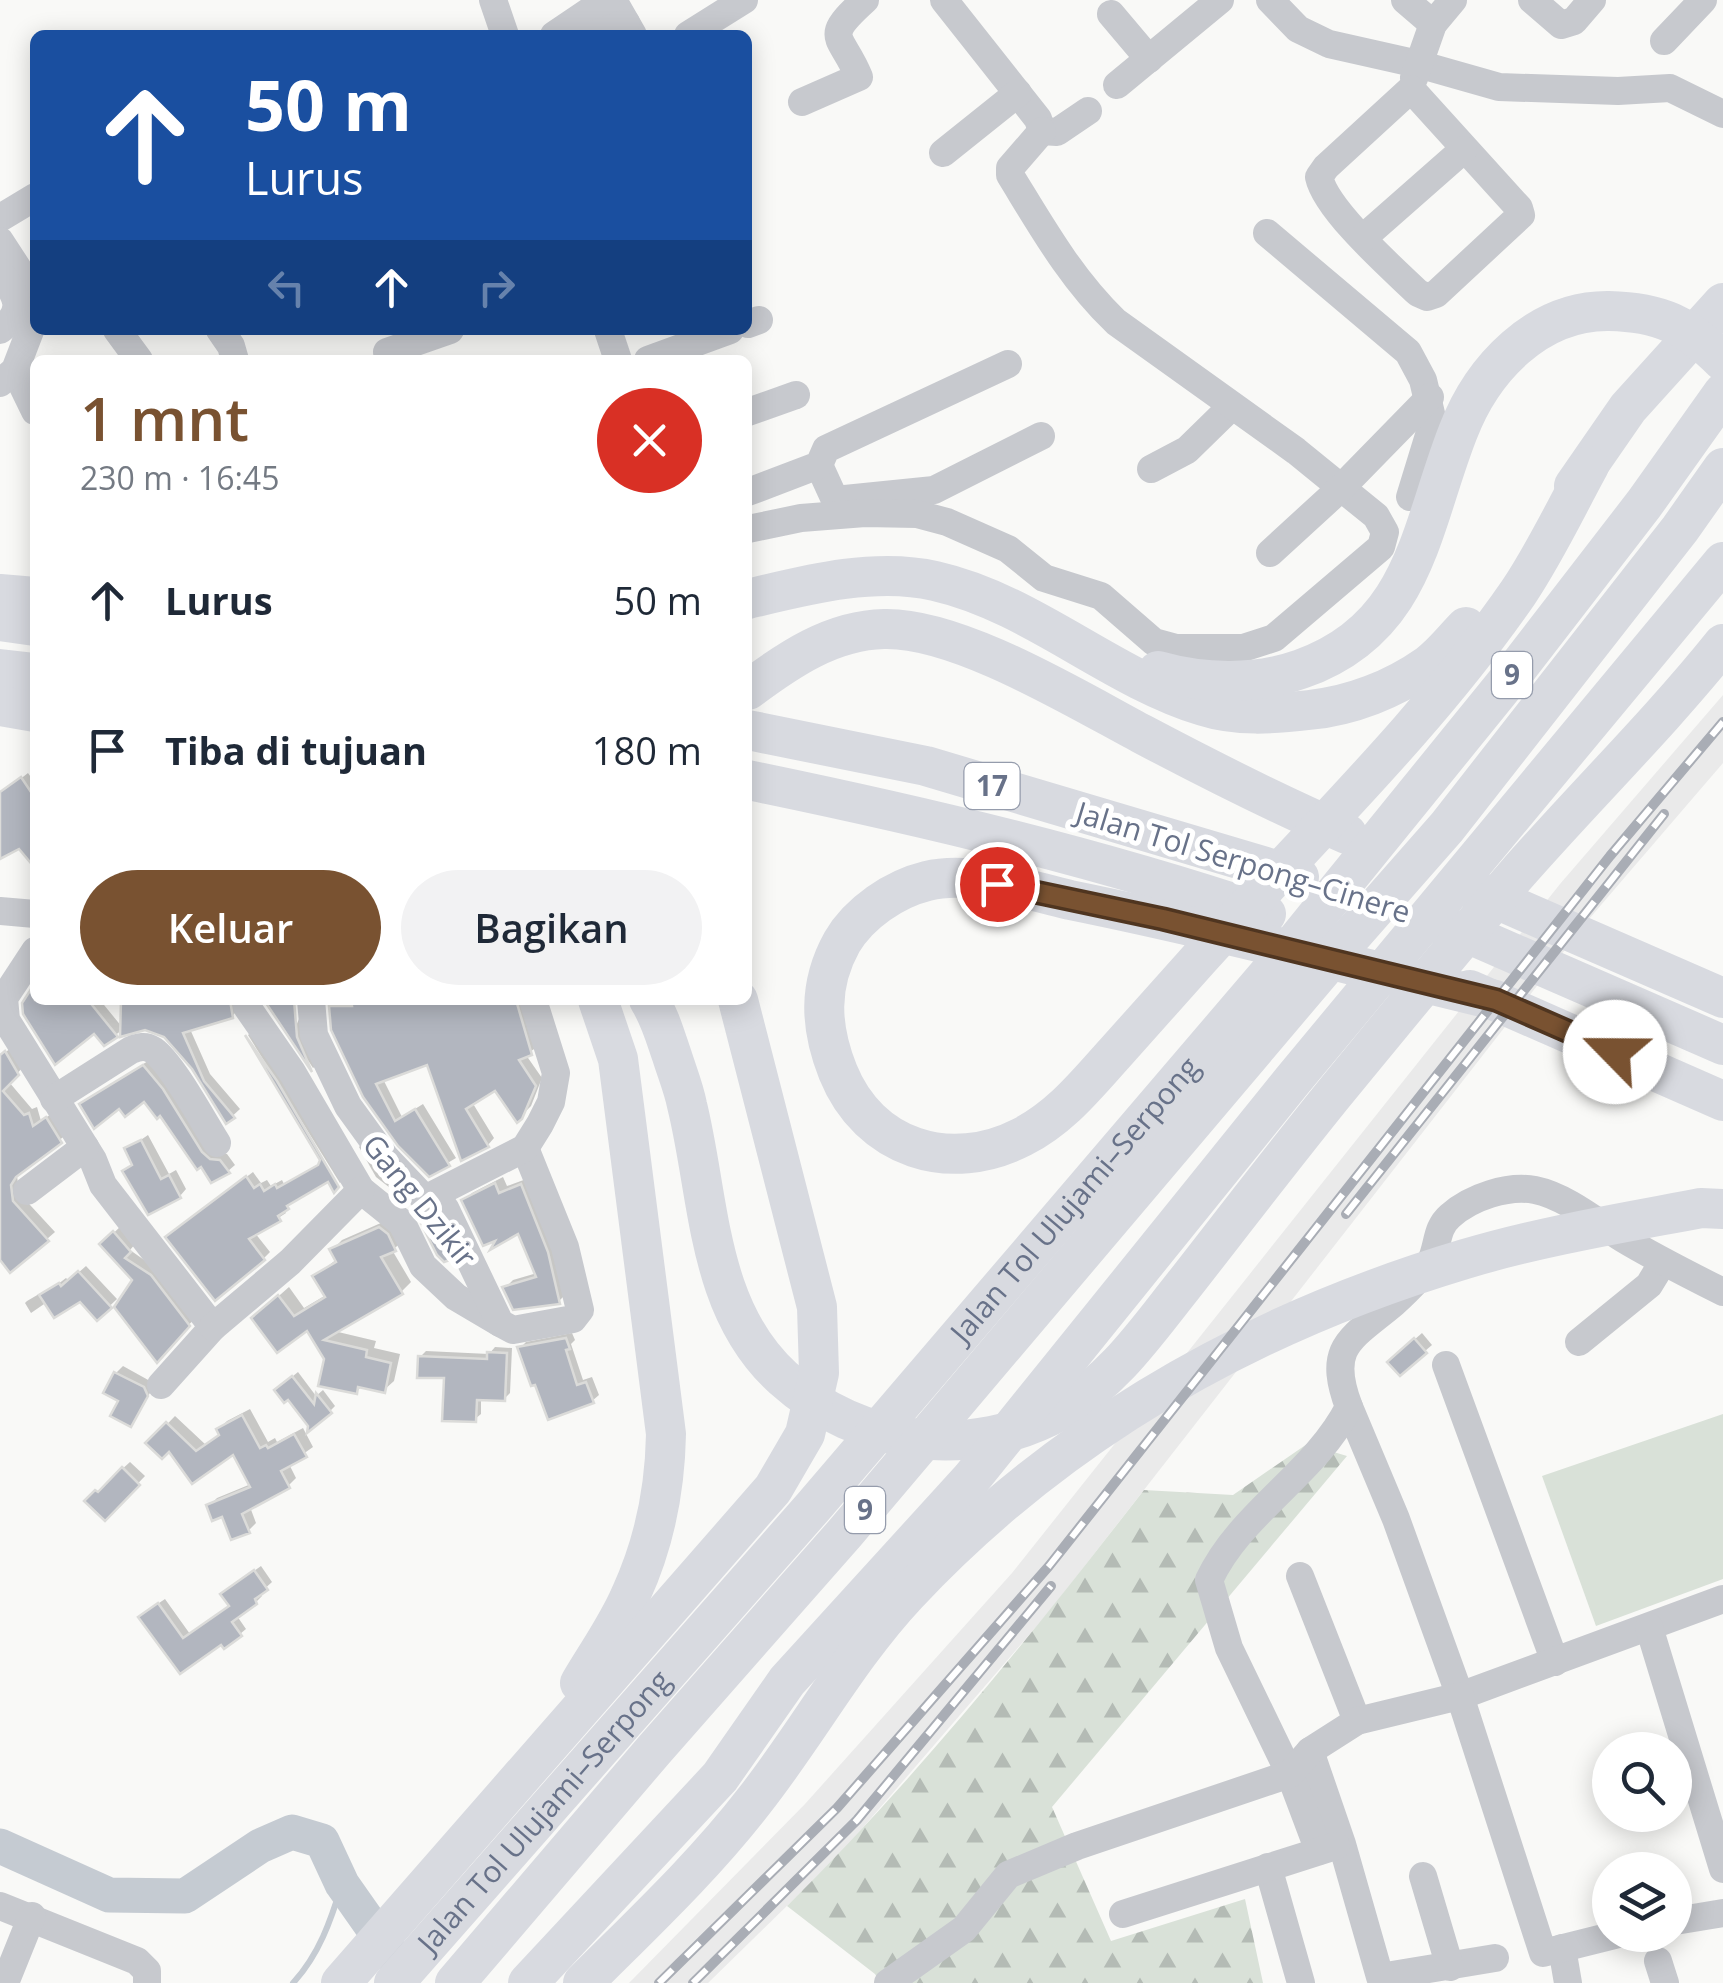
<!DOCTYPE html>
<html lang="id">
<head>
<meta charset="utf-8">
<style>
	:root { --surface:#fff; --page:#f2f2f3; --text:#1f2937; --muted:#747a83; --accent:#795231 }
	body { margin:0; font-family:"Open Sans",sans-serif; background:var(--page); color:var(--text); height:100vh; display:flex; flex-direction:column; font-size:38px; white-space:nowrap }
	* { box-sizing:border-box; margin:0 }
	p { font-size:32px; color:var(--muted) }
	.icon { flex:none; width:55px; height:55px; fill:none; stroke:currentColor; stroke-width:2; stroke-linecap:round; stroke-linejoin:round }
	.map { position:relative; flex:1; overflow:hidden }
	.sheet { position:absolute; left:30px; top:355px; width:722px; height:650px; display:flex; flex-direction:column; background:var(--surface); border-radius:15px; box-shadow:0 5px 25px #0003 }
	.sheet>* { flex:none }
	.hud { position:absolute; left:30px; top:30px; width:722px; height:305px; border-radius:15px; box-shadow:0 5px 25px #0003; background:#1a4fa0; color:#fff; overflow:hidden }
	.buttons { position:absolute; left:1592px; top:1732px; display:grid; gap:20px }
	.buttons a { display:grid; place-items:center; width:100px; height:100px; border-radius:50%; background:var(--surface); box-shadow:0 5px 25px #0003; font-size:50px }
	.pin { position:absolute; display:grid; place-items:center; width:85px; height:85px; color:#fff; margin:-42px; border:5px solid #fff; border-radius:50%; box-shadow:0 2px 10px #0007 }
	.me { position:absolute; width:110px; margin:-55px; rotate:293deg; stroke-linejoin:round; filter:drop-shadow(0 0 8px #0008) }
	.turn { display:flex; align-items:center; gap:35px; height:210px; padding:0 50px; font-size:45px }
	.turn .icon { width:130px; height:130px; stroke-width:2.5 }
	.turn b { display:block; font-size:70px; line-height:85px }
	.lanes { display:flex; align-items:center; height:95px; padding:0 50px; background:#0003; justify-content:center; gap:50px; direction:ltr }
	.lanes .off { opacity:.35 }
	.round { display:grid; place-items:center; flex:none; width:105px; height:105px; border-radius:52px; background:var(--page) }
	.head { display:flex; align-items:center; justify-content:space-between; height:170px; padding:0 50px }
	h1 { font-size:60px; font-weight:600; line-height:75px; color:var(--accent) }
	.primary-button { display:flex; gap:20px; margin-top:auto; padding:20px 50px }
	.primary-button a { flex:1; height:115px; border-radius:60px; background:var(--accent); color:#fff; font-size:40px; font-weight:600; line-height:115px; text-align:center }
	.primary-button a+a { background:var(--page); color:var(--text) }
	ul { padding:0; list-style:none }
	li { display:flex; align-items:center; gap:30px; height:150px; padding:0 50px }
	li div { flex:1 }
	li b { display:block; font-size:38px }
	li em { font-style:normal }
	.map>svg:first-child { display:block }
	.built { fill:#eaeaea }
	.green { fill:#d9e1d8 }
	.forest { fill:url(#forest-firs) }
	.shadow { fill:#0003 }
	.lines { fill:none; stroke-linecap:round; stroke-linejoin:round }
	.stream { stroke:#c5cbd2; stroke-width:6 }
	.river { stroke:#c5cbd2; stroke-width:35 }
	.building { fill:#b2b6bf; stroke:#dbdbd9; stroke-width:2.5 }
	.minor { stroke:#c7c9ce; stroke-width:28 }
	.highway { stroke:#d8dae0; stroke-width:40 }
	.rail-casing { stroke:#a9adb5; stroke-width:10 }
	.rail { stroke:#fff; stroke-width:6; stroke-dasharray:19; stroke-linecap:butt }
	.route-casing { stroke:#4f3520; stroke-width:25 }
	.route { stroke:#795231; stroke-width:18 }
	.labels { text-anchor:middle; stroke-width:10; stroke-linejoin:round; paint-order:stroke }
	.shield { fill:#fff; stroke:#959cac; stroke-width:2.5 }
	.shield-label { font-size:28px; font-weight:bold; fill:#687289 }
	.street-label { font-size:30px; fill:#687289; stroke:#fff }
</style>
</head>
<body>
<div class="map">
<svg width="1723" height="1983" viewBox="0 0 1723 1983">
	<defs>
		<pattern id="forest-firs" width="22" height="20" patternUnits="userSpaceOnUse" patternTransform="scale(2.5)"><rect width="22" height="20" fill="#d9e1d8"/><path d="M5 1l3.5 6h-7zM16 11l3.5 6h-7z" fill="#b4bbb5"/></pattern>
	</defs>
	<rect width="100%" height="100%" fill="#f9f9f7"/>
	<!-- built -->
	<path class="built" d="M1723,695v68l-134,156 -541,694 -207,240 -133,130h-79l176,-179 207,-231 548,-689z"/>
	<!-- green -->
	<path class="green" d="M1723,1414v165l-127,47 -54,-150z"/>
	<!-- forest -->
	<path class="forest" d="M1307,1444l40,12 -295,351 59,134 134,-42 18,84h-383l-5,-9 -88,-68c130,-128 245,-272 357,-416l89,5z"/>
	<!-- shadow -->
	<g class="shadow">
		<path d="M28,773l7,10v71l-15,-8 -20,10v-61z"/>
		<path d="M35,987v13h65l22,27 1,-27h115l1,9 -7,7 -42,13 20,45 30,35 -13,12 -33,-53 -28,-33 -21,-8 -23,3 -17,13 -10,-13 -70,-17z"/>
		<path d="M330,1000h195l13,46 -12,9 16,23 -11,28 -13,13 -22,-31 -24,14 22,36 -6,7 -59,-83 -46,17 19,38 21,-13 33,54 -27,16 -95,-144z"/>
		<path d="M301,1014l17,50 -5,4 -21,-32z"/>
		<path d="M253,1031l91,148 -4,4 -92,-148z"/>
		<path d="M13,1046l12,19 -16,17 23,27 5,-2 4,14 13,-9 14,21 -51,42 2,18 36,39 -8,7 -47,17v-199z"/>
		<path d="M151,1059l66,94 10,1 8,11 -7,6 -16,9 -51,-68 -17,-13 -25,7 -37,-2z"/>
		<path d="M148,1135l21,39 7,-4 10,19 -6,7 -55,-25 7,-7 -3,-16z"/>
		<path d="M364,1142l44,51 -5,5 -27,-21 -17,-30z"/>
		<path d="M322,1162l-38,47 2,4 -31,20 15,19 -6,6 -89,-27 78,-59 8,11 6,-3 4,6 11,-6 2,4z"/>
		<path d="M503,1177l4,9 22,-8 38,115 -8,8 -54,-13 8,-8 24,-7 -17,-43 -56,-29 8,-8z"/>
		<path d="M426,1209l12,6 18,36 -7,6 -4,2 -6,-5 -19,-39z"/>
		<path d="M390,1219l15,21 -13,10 19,32 -10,10 -67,39 42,10 -2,7 26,6 -6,27 -10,9 -22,-4 -6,6 -29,-33 -19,-31 -44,-19 25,-22 15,21 22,-13 -11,-19 22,-17 -5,-9 10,-10z"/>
		<path d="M121,1226l15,17 -6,7 27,19 38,49 -37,41 -23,-80 -33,-35z"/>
		<path d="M86,1266l31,33 -20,19 -17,-19 -33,3 -16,11 -6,-10 2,-2 12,-7 2,3 25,-19 3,3z"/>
		<path d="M572,1333l3,7 -4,4 12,36 9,-3 7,18 -7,6 -55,-19 -17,-34 6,-6z"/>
		<path d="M1422,1333l10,12 -7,6 -28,4z"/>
		<path d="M495,1347l17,1 -2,45 -6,6 -23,-1v16l-6,5 -29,-43 -26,-19 6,-6 63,3z"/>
		<path d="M123,1366l27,15 3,7 -22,36 -15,-51z"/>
		<path d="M298,1372l18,24 7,-6 12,16 -5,5 -41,-14 -7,-12z"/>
		<path d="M250,1409l18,33 7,-4 2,4 26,-14 10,19 -24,17 7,14 -8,8 -38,21 6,16 -8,8 -39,-25 8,-8 34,-14 -17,-33 -41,30 -24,-32 -20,-6 26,-27 31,29 15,-11 -2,-5 8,-8z"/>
		<path d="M130,1462l15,14 -40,42 -18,-17z"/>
		<path d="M261,1566l11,16 -12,11 2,3 -6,6 -19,14 9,13 -6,5 -19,7 -41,30 -33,-60 18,-12 25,35 41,-29 -2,-16z"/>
	</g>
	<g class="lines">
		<!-- stream -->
		<path class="stream" d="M293,1983c26,-28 38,-63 49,-99"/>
		<!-- river -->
		<path class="river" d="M0,1846l109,49 76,1 75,-50 32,-14 30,9 20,43 52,74"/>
	</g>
	<!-- building -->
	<g class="building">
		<path d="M21,777l14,21v70l-16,-19 -19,10v-67z"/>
		<path d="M35,983v17h53l30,37 -14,9 -10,-12 -39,31 -32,-51 -1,-11z"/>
		<path d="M121,1000h109l3,18 -50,15 21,48 31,37 -9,6 -34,-55 -28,-32 -19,-7 -25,7z"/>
		<path d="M264,1000h30l3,37 15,35z"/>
		<path d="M351,1000h165l16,55 -13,5 17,26 -14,33 -5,4 -22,-32 -29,18 23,38 -28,14 -34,-96 -51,19 19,37 20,-12 35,57 -21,11 -31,-31 -35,-49 -32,-67 -2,-24h23z"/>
		<path d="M245,1035l32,46 62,106 -5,6 -6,-11 -41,24 2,3 -11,7 3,5 -32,18 16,21 -50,41 -50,-64 81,-61 8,12 6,-4 4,7 11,-7 2,4 41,-23 2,-5z"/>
		<path d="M5,1051l14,24 -16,16 21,24 5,-2 4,13 13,-9 16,26 -46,34 -5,8 2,16 36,40 -39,32 -10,-13v-205z"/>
		<path d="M143,1065l20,24 39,63 8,7 10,1 10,13 -19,10 -10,-16 -4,3 -37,-54 -3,3 -13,-17 -19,15 -6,-8 -25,20 -15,-25z"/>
		<path d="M141,1140l20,39 8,-4 12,23 -33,17 -26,-44 10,-6 -8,-17z"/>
		<path d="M495,1183l4,10 22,-9 27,68 12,52 -47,6 -11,-23 34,-10 -18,-43 -28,16 5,-9 -12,5 -22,-46z"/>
		<path d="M417,1215l15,6 18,39 -6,2 -7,-7z"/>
		<path d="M379,1227l9,7 8,17 -15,6 22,37 -79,46 43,10 -1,7 25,6 -6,30 -27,-6 -1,7 -39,-8 6,-27 -17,-28 -30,22 -26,-35 27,-23 16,21 31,-19 -13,-21 24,-14 -7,-13z"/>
		<path d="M113,1231l18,21 -6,6 26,17 39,51 -33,37 -43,-56 18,-27 -33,-36z"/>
		<path d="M78,1271l34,37 -15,13 -17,-19 -26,16 -15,-23 20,-12 2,3z"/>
		<path d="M566,1338l4,11 -4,1 11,35 9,-3 8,21 -46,17 -13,-35 -4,1 -14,-39z"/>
		<path d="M1414,1338l13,15 -27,23 -13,-14z"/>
		<path d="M487,1352l20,1 -2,48 -28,-1 -1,22 -34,-1 2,-43h-27l1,-22 69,3z"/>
		<path d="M114,1372l30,15 4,9 -17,31 -21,-11 8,-15 -15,-8z"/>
		<path d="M292,1376l22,28 2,-11 16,20 -25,20 1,-7 -20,-26 -4,3 -10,-13z"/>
		<path d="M242,1415l18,33 6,-3 2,3 26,-14 13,23 -26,14 9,17 -48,26 8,19 -19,7 -9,-23 -10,4 -6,-16 44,-18 -17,-32 -41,29 -23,-32 -7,7 -17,-16 21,-21 30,29 23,-16 -3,-6z"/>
		<path d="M122,1467l18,18 -35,36 -21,-20 11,-11 3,2z"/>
		<path d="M254,1570l14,20 -13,9 2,5 -25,18 10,14 -18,13 -3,-4 -41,29 -42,-57 20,-14 25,35 46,-32 -9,-12z"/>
	</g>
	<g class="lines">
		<!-- minor -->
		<g class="minor">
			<path d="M493,0l12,35"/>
			<path d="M613,0l20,35"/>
			<path d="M944,0l94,119 4,12"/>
			<path d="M1270,0l28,29 31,15 89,20 81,23 119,4 52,-3 53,26"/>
			<path d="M1405,0l28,24"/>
			<path d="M1532,0l29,25 13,-4 18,-21"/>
			<path d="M1111,14l38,45"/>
			<path d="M554,35l52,-35"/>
			<path d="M592,35l34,-12"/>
			<path d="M688,35l56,-35"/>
			<path d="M1664,41l39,-41"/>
			<path d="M1414,78l19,-54 20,-24"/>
			<path d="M1117,85l103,-85"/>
			<path d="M1411,89l108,119 2,7 -85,79 -9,3 -9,-4c-26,-25 -92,-83 -99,-116l7,-10z"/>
			<path d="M802,102l57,-25c-18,-44 -38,-37 6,-77"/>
			<path d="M1042,131l15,1 31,-21"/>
			<path d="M943,153l75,-60"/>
			<path d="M0,218l35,-21"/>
			<path d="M1267,233l141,119 15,28 10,42 -23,75"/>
			<path d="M1363,238l100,-88"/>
			<path d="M0,241l35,54"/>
			<path d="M0,272c16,24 27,37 0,58"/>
			<path d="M748,324l11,-4"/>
			<path d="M117,330l22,30"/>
			<path d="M220,330l11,16 4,14"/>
			<path d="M608,330l10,30"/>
			<path d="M387,352l63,-22"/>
			<path d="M648,360l82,-30"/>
			<path d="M15,370l20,41"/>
			<path d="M0,383l15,-13 20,-52"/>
			<path d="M748,412l48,-17"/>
			<path d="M819,465l16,35 99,-10 107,-54"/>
			<path d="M1151,469l36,-19 44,-43"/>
			<path d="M748,492l71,-27 7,-16 182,-85"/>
			<path d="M748,529l53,-11 64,-5 52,1 30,8 61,27 36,29 57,18 53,46 22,6h67l31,-10 107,-91 4,-15 -9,-16 -80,-65 -180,-129c-45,-43 -74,-95 -106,-147v-7l32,-37"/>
			<path d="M1270,553l72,-66 88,-90"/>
			<path d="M0,911l35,3"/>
			<path d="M35,951l-31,47 2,22 87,140 10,25 110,142 -52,58"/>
			<path d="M247,1000v7l45,65 69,118 41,33 21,43 33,31 44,26"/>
			<path d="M311,1000l3,35 34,71 37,51 40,42 20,9 55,115 13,7 60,-11 7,-9 -15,-63 -40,-99"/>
			<path d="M54,1099l77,-49c8,-3 14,-5 22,0 19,13 50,71 64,93"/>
			<path d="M27,1191l58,-44"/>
			<path d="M425,1199l100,-51 15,-24 11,-22 5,-29 -23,-73"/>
			<path d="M213,1327l77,-65 71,-72"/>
			<path d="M1579,1342l70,-57 14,-23"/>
			<path d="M1446,1365l109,297"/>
			<path d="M1349,1407l47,112 64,177 263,-97"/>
			<path d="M1300,1576l57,145"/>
			<path d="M1649,1627l74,242"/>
			<path d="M1310,1751l32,93 38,133 115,-19"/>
			<path d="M1319,1851l-29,-77 -61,-126 -20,-68c32,-68 106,-106 140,-173 -23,-61 2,-68 45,-104 12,-11 28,-26 36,-40 9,-17 5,-34 20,-47 21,-19 58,-31 85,-26 30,6 62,32 87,48 33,20 67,37 101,54"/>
			<path d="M1268,1867l33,116"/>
			<path d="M1423,1876l27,91"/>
			<path d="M0,1906l137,55 10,10v12"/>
			<path d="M1123,1914l213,-68"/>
			<path d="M1675,1921l48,-8"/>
			<path d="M1562,1948l6,35"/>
			<path d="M1658,1961l7,22"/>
			<path d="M5,1983l27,-67"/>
			<path d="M888,1983l76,-54 44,-54 69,-29 213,-72 20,-23 47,-30 103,-25 83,257 72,-18"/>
		</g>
		<!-- highway -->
		<g class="highway">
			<path d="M1574,486l54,-78 95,-105"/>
			<path d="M0,594l35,3"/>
			<path d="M748,599c58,-14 127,-32 187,-18 97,22 174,96 268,125 34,11 71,8 106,4 42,-4 85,-21 119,-45 14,-10 26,-26 38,-38"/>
			<path d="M0,621l35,5"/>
			<path d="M0,669l35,4"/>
			<path d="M1158,671c46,13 98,14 143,-2 114,-40 119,-140 157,-237 24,-63 79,-122 151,-121 51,1 78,14 114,50"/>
			<path d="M748,690c40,-30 84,-60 136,-61 74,-2 192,70 258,105 68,36 135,70 205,100"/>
			<path d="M0,706l35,6"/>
			<path d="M748,730l178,36 373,111"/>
			<path d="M748,780c175,36 348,77 518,134"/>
			<path d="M1473,889l250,109"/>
			<path d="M1444,926l34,12 245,107"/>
			<path d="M1470,990l253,111"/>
			<path d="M649,1000c11,17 16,36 23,56 5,16 12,33 15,49 23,93 19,203 96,273 76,69 190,83 280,31 51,-29 84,-78 120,-123 50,-64 99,-128 150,-191 60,-73 120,-147 182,-219 69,-79 143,-151 208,-232"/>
			<path d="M1495,1000c-141,-34 -282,-71 -425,-100 -44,-10 -98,-30 -143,-19 -33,8 -68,32 -85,61 -24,43 -22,85 -4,130 31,77 112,102 184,65 39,-20 64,-52 93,-84 28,-31 56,-63 84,-94 108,-120 227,-233 319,-366 27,-40 48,-85 71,-127"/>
			<path d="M580,1683c17,-29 38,-58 51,-89 23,-50 34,-105 35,-160l-48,-375 -20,-59"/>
			<path d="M341,1983l432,-494 32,-55 14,-61 -2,-66 -79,-307"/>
			<path id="s1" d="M394,1983l419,-476 477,-558 219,-270 135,-175 79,-111"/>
			<path d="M455,1983l199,-233 191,-217 486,-574 116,-132 233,-298 43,-61"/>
			<path d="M528,1983l192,-206 67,-96 184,-202 321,-398 431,-519"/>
			<path d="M583,1983c59,-59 120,-116 171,-182 53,-67 94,-144 153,-207 153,-163 344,-271 558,-335 77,-23 157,-36 236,-51l22,1"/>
		</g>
		<defs>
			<g id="rail">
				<path d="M1346,1214l318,-400"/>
				<path d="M659,1983l178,-175 212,-242 561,-710 113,-134"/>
				<path d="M693,1983l164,-163 194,-234"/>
			</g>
		</defs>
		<!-- rail casing -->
		<use href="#rail" class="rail-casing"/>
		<!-- rail -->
		<use href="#rail" class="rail"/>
	</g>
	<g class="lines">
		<defs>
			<path id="route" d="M997,884l166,35 333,81 119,52"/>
		</defs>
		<!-- route casing -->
		<use href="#route" class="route-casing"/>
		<!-- route -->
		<use href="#route" class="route"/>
	</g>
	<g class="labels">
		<!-- shield labels -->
		<g class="shield">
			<rect x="1492" y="652" width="40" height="46" rx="8"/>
			<rect x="964.5" y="763" width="55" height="46" rx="8"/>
			<rect x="845" y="1487" width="40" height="46" rx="8"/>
		</g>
		<g class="shield-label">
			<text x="1512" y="685">9</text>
			<text x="992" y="796">17</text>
			<text x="865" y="1520">9</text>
		</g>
		<!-- street labels -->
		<g class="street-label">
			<text transform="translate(1243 863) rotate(17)" y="10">Jalan Tol Serpong–Cinere</text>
			<text transform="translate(419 1201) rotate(51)" y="10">Gang Dzikir</text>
			<text dy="10" stroke="none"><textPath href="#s1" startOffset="1038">Jalan Tol Ulujami–Serpong</textPath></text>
			<text dy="10" stroke="none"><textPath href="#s1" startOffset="228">Jalan Tol Ulujami–Serpong</textPath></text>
		</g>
	</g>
</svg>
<div class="buttons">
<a><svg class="icon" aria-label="search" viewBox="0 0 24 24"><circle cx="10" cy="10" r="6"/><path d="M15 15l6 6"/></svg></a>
<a><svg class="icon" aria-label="layers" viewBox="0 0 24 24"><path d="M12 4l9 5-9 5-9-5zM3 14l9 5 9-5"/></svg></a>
</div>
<div class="pin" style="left:997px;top:884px;background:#d93025"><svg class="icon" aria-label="arrive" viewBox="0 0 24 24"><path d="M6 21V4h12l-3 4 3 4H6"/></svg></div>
<svg class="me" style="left:1615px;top:1052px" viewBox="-20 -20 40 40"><circle r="19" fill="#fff"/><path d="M0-13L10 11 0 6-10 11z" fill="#795231"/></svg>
<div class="hud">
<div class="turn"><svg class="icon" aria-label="ahead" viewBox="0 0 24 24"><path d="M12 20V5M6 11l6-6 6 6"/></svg><div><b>50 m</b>Lurus</div></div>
<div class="lanes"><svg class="icon off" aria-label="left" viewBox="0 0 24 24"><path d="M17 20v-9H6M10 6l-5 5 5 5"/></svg><svg class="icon" aria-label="ahead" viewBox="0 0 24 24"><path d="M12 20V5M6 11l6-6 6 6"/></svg><svg class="icon off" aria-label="right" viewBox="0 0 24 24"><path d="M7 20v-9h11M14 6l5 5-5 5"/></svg></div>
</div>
<section class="sheet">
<div class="head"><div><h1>1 mnt</h1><p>230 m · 16:45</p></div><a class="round" style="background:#d93025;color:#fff"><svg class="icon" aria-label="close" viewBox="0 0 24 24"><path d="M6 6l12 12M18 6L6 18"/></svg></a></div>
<ul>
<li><svg class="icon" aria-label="ahead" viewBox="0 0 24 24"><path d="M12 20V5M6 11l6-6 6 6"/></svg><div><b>Lurus</b></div><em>50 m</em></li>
<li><svg class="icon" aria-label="arrive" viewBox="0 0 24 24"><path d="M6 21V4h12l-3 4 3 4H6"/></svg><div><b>Tiba di tujuan</b></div><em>180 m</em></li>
</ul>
<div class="primary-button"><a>Keluar</a><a>Bagikan</a></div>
</section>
</div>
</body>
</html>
